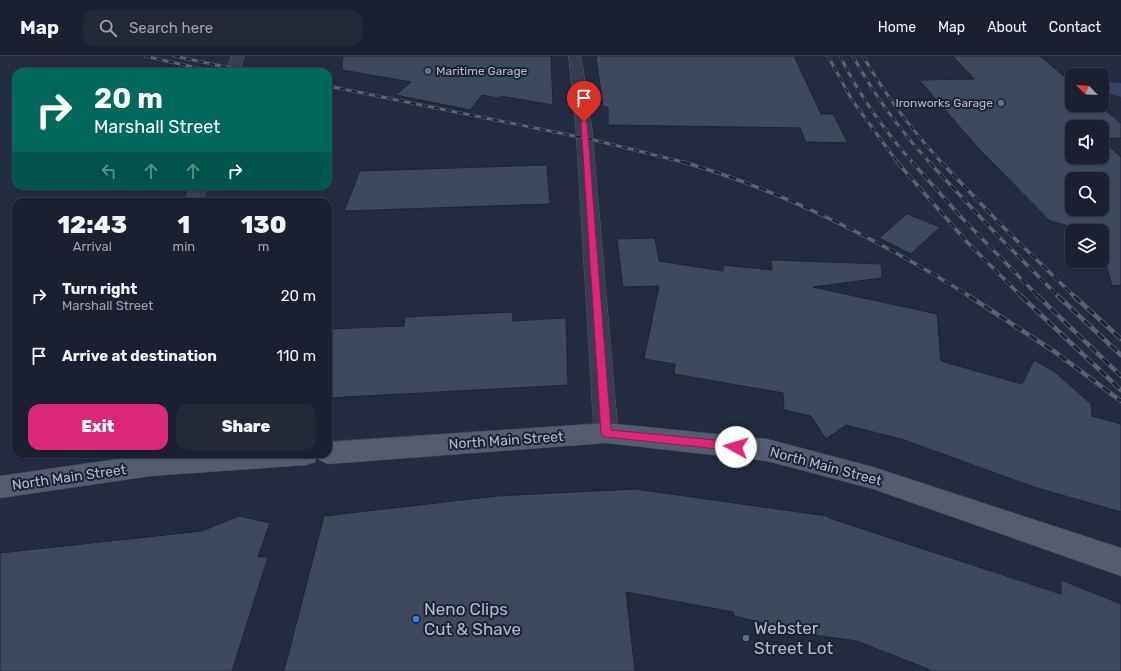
<!DOCTYPE html>
<html lang="en">
<head>
<meta charset="utf-8">
<style>
	:root { --surface:#1a202f; --page:#232837; --text:#f1f3f6; --muted:#9fa3aa; --line:#383e4b; --accent:#db2777 }
	body { margin:0; font-family:Rubik,sans-serif; background:var(--page); color:var(--text); height:100vh; display:flex; flex-direction:column; font-size:15px; white-space:nowrap }
	* { box-sizing:border-box; margin:0 }
	p { font-size:13px; color:var(--muted) }
	.icon { flex:none; width:22px; height:22px; fill:none; stroke:currentColor; stroke-width:2; stroke-linecap:round; stroke-linejoin:round }
	.map { position:relative; flex:1; overflow:hidden }
	.sheet { position:absolute; left:12px; top:142px; width:320px; height:260px; display:flex; flex-direction:column; background:var(--surface); border-radius:12px; box-shadow:0 1px 3px #0004,0 0 0 1px var(--line) }
	.sheet>* { flex:none }
	.top-card { position:absolute; left:12px; top:12px; width:320px; height:122px; border-radius:12px; box-shadow:0 1px 3px #0004,0 0 0 1px var(--line); background:#00695c; color:#fff; overflow:hidden }
	.needle { width:26px; rotate:295deg }
	.buttons { position:absolute; left:1065px; top:12px; display:grid; gap:8px }
	.buttons a { display:grid; place-items:center; width:44px; height:44px; border-radius:8px; background:var(--surface); box-shadow:0 1px 3px #0004,0 0 0 1px var(--line); font-size:20px }
	.pin { position:absolute; display:grid; place-items:center; width:34px; height:34px; color:#fff; margin:-41px -17px; border-radius:50% 50% 50% 0; rotate:-45deg; box-shadow:0 0 4px #0007 }
	.pin .icon { rotate:45deg }
	.me { position:absolute; width:44px; margin:-22px; rotate:276deg; stroke-linejoin:round; filter:drop-shadow(0 0 3px #0008) }
	.turn { display:flex; align-items:center; gap:14px; height:84px; padding:0 16px; font-size:18px }
	.turn .icon { width:52px; height:52px; stroke-width:2.5 }
	.turn b { display:block; font-size:28px; line-height:34px }
	.lanes { display:flex; align-items:center; height:38px; padding:0 16px; background:#0003; justify-content:center; gap:20px; direction:ltr }
	.lanes .off { opacity:.35 }
	.eta { display:flex; justify-content:space-evenly; align-items:center; height:68px; text-align:center }
	.eta b { font-size:24px; font-weight:800; line-height:28px }
	.action { display:flex; gap:8px; margin-top:auto; padding:8px 16px }
	.action a { flex:1; height:46px; border-radius:12px; background:var(--accent); color:#fff; font-size:16px; font-weight:800; line-height:46px; text-align:center }
	.action a+a { background:var(--page); color:var(--text) }
	ul { padding:0; list-style:none }
	li { display:flex; align-items:center; gap:12px; height:60px; padding:0 16px }
	li div { flex:1 }
	li b { display:block; font-size:15px }
	li em { font-style:normal }
	header { display:flex; align-items:center; gap:24px; box-sizing:border-box; height:56px; padding:0 20px; background:var(--surface); border-bottom:1px solid var(--line) }
	header strong { font-size:19px }
	nav { display:flex; gap:22px; margin-inline-start:auto; font-size:14px }
	.search { width:280px; height:36px; background:var(--page); display:flex; align-items:center; gap:10px; box-sizing:border-box; padding:0 14px; border-radius:12px; color:var(--muted); font-size:15px }
	.map>svg:first-child { display:block }
	.water { fill:#354467 }
	.building { fill:#3e495e; stroke:#1d2536; fill-rule:evenodd }
	.lines { fill:none; stroke-linecap:round; stroke-linejoin:round }
	.minor-casing { stroke:#51596a; stroke-width:1 }
	.major-casing { stroke:#3f4758; stroke-width:1 }
	.minor { fill:#363e4f; fill-rule:evenodd }
	.major { fill:#545d6f; fill-rule:evenodd }
	.rail-far2-casing { stroke:#586176; stroke-width:3 }
	.rail-far1-casing { stroke:#586176; stroke-width:3.5 }
	.rail-casing { stroke:#586176; stroke-width:4.5 }
	.rail-far2 { stroke:#1b2334; stroke-width:2; stroke-dasharray:6; stroke-linecap:butt }
	.rail-far1 { stroke:#1b2334; stroke-width:2.5; stroke-dasharray:8; stroke-linecap:butt }
	.rail { stroke:#1b2334; stroke-width:3; stroke-dasharray:9; stroke-linecap:butt }
	.route { fill:#db2777; stroke:#8e194d }
	.service-dot { fill:#5c6f8a; stroke:#1b2334; stroke-width:1.5 }
	.shop-dot { fill:#3f7fe0; stroke:#1b2334; stroke-width:1.5 }
	.labels { text-anchor:middle; stroke-width:4; stroke-linejoin:round; paint-order:stroke }
	.far-poi-label { font-size:12px; fill:#b2b9ca; stroke:#1b2334; text-anchor:start }
	.street-label { font-size:14px; fill:#b2b9ca; stroke:#1b2334 }
	.near-poi-label { font-size:17px; fill:#b2b9ca; stroke:#1b2334; text-anchor:start }
</style>
</head>
<body>
<header>
<strong>Map</strong>
<div class="search"><svg class="icon" aria-label="search" viewBox="0 0 24 24"><circle cx="10" cy="10" r="6"/><path d="M15 15l6 6"/></svg>Search here</div>
<nav><a>Home</a><a>Map</a><a>About</a><a>Contact</a></nav>
</header>
<div class="map">
<svg width="1121" height="615" viewBox="0 0 1121 615">
	<rect width="100%" height="100%" fill="#222b3f"/>
	<!-- water -->
	<path class="water" d="M1108,26l13,1v14l-13,-4 -6,-5 2,-5z"/>
	<!-- building -->
	<g class="building">
		<path d="M343,0h208l2,49 -53,-9 -2,2 -16,-3 -12,15 -74,-15 15,-13 -69,-12z"/>
		<path d="M596,0h198l27,58h12l15,29 -42,-1 -6,-14 -192,-3v-18h-5z"/>
		<path d="M953,0h87l32,27v22h27l22,18v15h-19v-11h-30v30h30v-17l19,17v128l-9,1 -10,-38v-17h-13l-39,-10 -70,-71 -61,-70 55,-1zM1072,123h30v30h-30z"/>
		<path d="M547,109l3,39 -206,7 16,-40z"/>
		<path d="M907,158l33,13 -29,27 -32,-16z"/>
		<path d="M655,182l4,23 64,10 1,-6 48,5 -1,-10 110,4 1,14 -69,9 124,27 4,47 81,23 12,-24 21,12 36,32 1,12 29,8v88l-87,-25 -130,-47 -58,-15 -20,14 -15,-23 -27,-6 -1,-17 -109,-19 1,-10 -31,-5 15,-73 -36,1 -6,-48z"/>
		<path d="M512,256l1,9 53,-3 2,67 -240,13v-69l76,-3 1,-9z"/>
		<path d="M635,433l192,27 2,2 232,76v-14l60,24v67h-188l-76,-30 -65,-9v-2l-58,-14 -1,-4 -107,-20 9,79h-351l40,-155 173,-20z"/>
		<path d="M239,460l31,7 -12,34h10l-36,114h-232v-118l202,-22z"/>
	</g>
	<g class="lines">
		<defs>
			<g id="minor">
				<path d="M232,0h12l-4,16h-14z"/>
				<path d="M569,0h12l11,74 26,303 -3,7 -9,3 -9,-3 -3,-7 -18,-303z"/>
				<path d="M191,130h16l-4,16h-18z"/>
			</g>
			<path id="major" d="M606,367l161,16 106,28 248,81v28l-248,-87 -106,-28 -161,-18 -278,21 -9,-4 -2,-4 -2,6 -9,3 -155,11 -151,22v-22l152,-22h176v-12z"/>
		</defs>
		<!-- minor casing -->
		<use href="#minor" class="minor-casing"/>
		<!-- major casing -->
		<use href="#major" class="major-casing"/>
		<!-- minor -->
		<use href="#minor" class="minor"/>
		<!-- major -->
		<use href="#major" class="major"/>
		<defs>
			<g id="rail-far2">
				<path d="M145,0l70,16"/>
				<path d="M174,0l76,16"/>
				<path d="M828,0l24,44 46,63"/>
				<path d="M840,0c19,39 44,74 73,107"/>
				<path d="M853,0c21,39 47,74 77,107"/>
				<path d="M863,0c22,39 49,74 79,107"/>
				<path d="M328,30l266,54 93,23"/>
			</g>
			<g id="rail-far1">
				<path d="M683,106c102,29 198,79 288,135"/>
				<path d="M897,106l70,80 55,55"/>
				<path d="M912,106l49,55 78,80"/>
				<path d="M929,106l68,73 62,62"/>
				<path d="M941,106l66,69 68,66"/>
			</g>
			<g id="rail">
				<path d="M969,240l86,56 66,49"/>
				<path d="M1021,240l100,94"/>
				<path d="M1038,240l83,80"/>
				<path d="M1058,240l63,59"/>
				<path d="M1074,240l47,43"/>
			</g>
		</defs>
		<!-- rail-far2 casing -->
		<use href="#rail-far2" class="rail-far2-casing"/>
		<!-- rail-far1 casing -->
		<use href="#rail-far1" class="rail-far1-casing"/>
		<!-- rail casing -->
		<use href="#rail" class="rail-casing"/>
		<!-- rail-far2 -->
		<use href="#rail-far2" class="rail-far2"/>
		<!-- rail-far1 -->
		<use href="#rail-far1" class="rail-far1"/>
		<!-- rail -->
		<use href="#rail" class="rail"/>
	</g>
	<!-- route -->
	<path class="route" d="M584,64l3,2 24,308 125,12 4,2 2,3 -2,3 -4,1 -130,-14 -3,-1 -2,-3 -20,-311z"/>
	<!-- markers -->
	<g class="service-dot">
		<circle cx="428" cy="15" r="4"/>
		<circle cx="1001" cy="47" r="4"/>
		<circle cx="746" cy="582" r="4"/>
	</g>
	<circle class="shop-dot" cx="416" cy="563" r="4"/>
	<g class="labels">
		<!-- far-poi labels -->
		<g class="far-poi-label">
			<text x="436" y="19">Maritime Garage</text>
			<text x="993" y="51" text-anchor="end">Ironworks Garage</text>
		</g>
		<!-- street labels -->
		<g class="street-label">
			<text transform="translate(506 384) rotate(-4)" y="5">North Main Street</text>
			<text transform="translate(826 410) rotate(15)" y="5">North Main Street</text>
			<text transform="translate(69 421) rotate(-8)" y="5">North Main Street</text>
		</g>
		<!-- near-poi labels -->
		<g class="near-poi-label">
			<text x="424" y="559">Neno Clips<tspan x="424" dy="20">Cut &amp; Shave</tspan></text>
			<text x="754" y="578">Webster<tspan x="754" dy="20">Street Lot</tspan></text>
		</g>
	</g>
</svg>
<div class="buttons">
<a><svg class="needle" viewBox="-14 -14 28 28"><path d="M0-13l5 13h-10z" fill="#e53935"/><path d="M0 13l5-13h-10z" fill="#9fa3aa"/></svg></a>
<a><svg class="icon" aria-label="sound" viewBox="0 0 24 24"><path d="M4 9h4l5-4v14l-5-4H4zM17 9q2 3 0 6"/></svg></a>
<a><svg class="icon" aria-label="search" viewBox="0 0 24 24"><circle cx="10" cy="10" r="6"/><path d="M15 15l6 6"/></svg></a>
<a><svg class="icon" aria-label="layers" viewBox="0 0 24 24"><path d="M12 4l9 5-9 5-9-5zM3 14l9 5 9-5"/></svg></a>
</div>
<div class="pin" style="left:584px;top:66px;background:#d93025"><svg class="icon" aria-label="arrive" viewBox="0 0 24 24"><path d="M6 21V4h12l-3 4 3 4H6"/></svg></div>
<svg class="me" style="left:736px;top:391px" viewBox="-20 -20 40 40"><circle r="19" fill="#fff"/><path d="M0-13L10 11 0 6-10 11z" fill="#db2777"/></svg>
<div class="top-card">
<div class="turn"><svg class="icon" aria-label="right" viewBox="0 0 24 24"><path d="M7 20v-9h11M14 6l5 5-5 5"/></svg><div><b>20 m</b>Marshall Street</div></div>
<div class="lanes"><svg class="icon off" aria-label="left" viewBox="0 0 24 24"><path d="M17 20v-9H6M10 6l-5 5 5 5"/></svg><svg class="icon off" aria-label="ahead" viewBox="0 0 24 24"><path d="M12 20V5M6 11l6-6 6 6"/></svg><svg class="icon off" aria-label="ahead" viewBox="0 0 24 24"><path d="M12 20V5M6 11l6-6 6 6"/></svg><svg class="icon" aria-label="right" viewBox="0 0 24 24"><path d="M7 20v-9h11M14 6l5 5-5 5"/></svg></div>
</div>
<section class="sheet">
<div class="eta">
<div><b>12:43</b><p>Arrival</p></div>
<div><b>1</b><p>min</p></div>
<div><b>130</b><p>m</p></div>
</div>
<ul>
<li><svg class="icon" aria-label="right" viewBox="0 0 24 24"><path d="M7 20v-9h11M14 6l5 5-5 5"/></svg><div><b>Turn right</b><p>Marshall Street</p></div><em>20 m</em></li>
<li><svg class="icon" aria-label="arrive" viewBox="0 0 24 24"><path d="M6 21V4h12l-3 4 3 4H6"/></svg><div><b>Arrive at destination</b></div><em>110 m</em></li>
</ul>
<div class="action"><a>Exit</a><a>Share</a></div>
</section>
</div>
</body>
</html>
